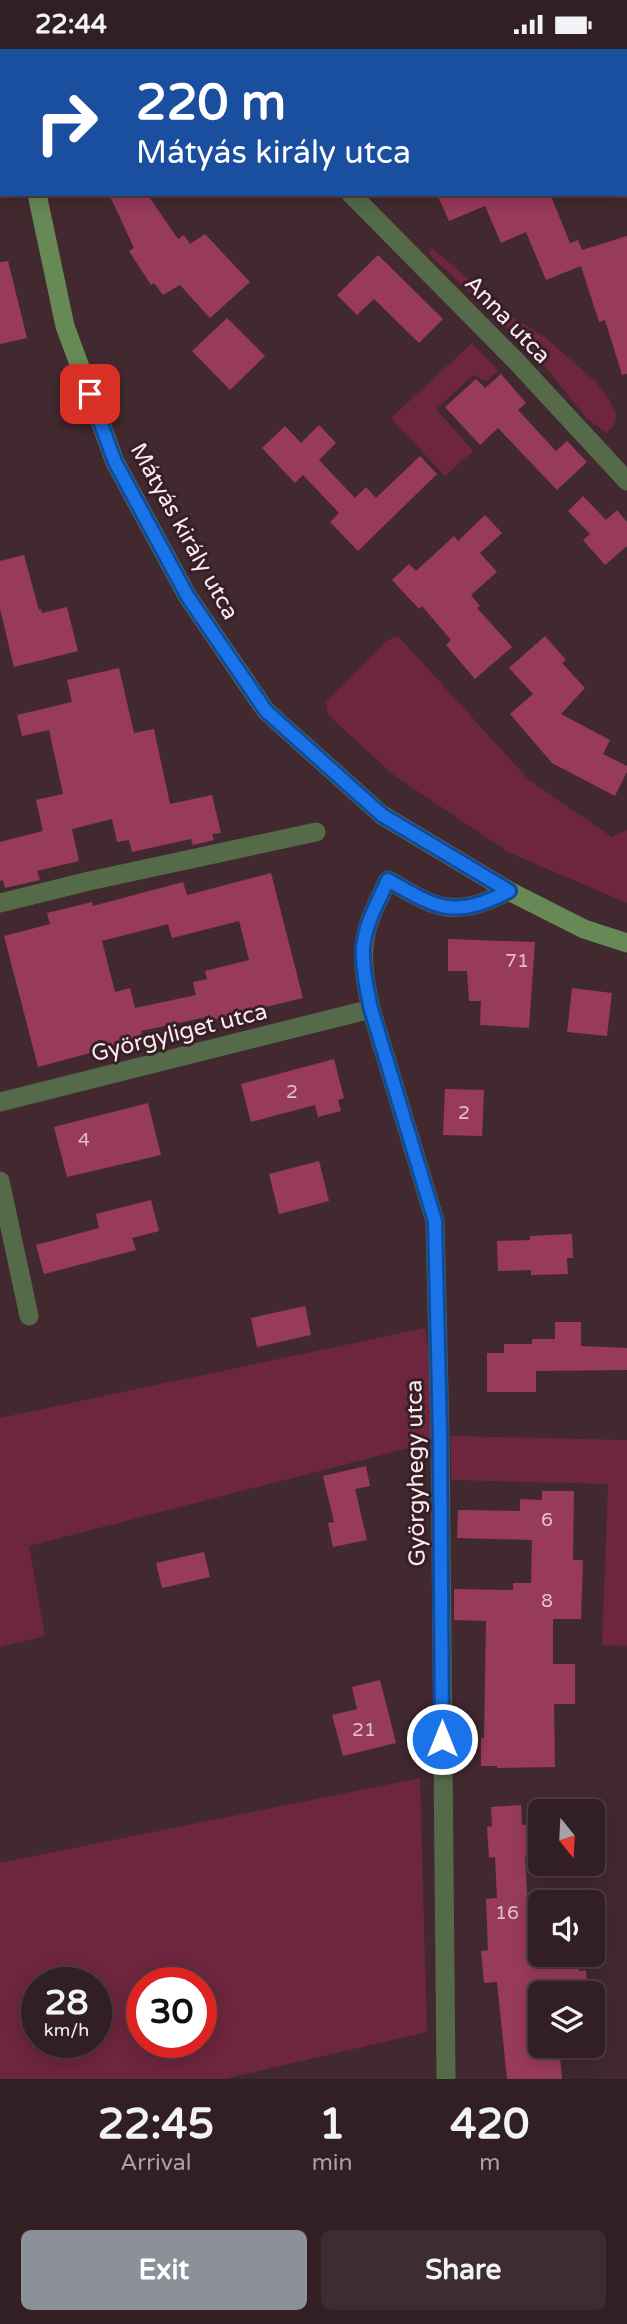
<!DOCTYPE html>
<html lang="en">
<head>
<meta charset="utf-8">
<style>
	:root { --surface:#321f23; --page:#3d2c30; --text:#f1f3f6; --muted:#a8a2a6; --line:#4d3d41; --accent:#8c9099 }
	body { margin:0; font-family:"Varela Round",sans-serif; background:var(--page); color:var(--text); height:100vh; display:flex; flex-direction:column; font-size:26px; white-space:nowrap }
	* { box-sizing:border-box; margin:0 }
	p { font-size:23px; color:var(--muted) }
	.icon { flex:none; width:38px; height:38px; fill:none; stroke:currentColor; stroke-width:2; stroke-linecap:round; stroke-linejoin:round }
	.map { position:relative; height:2030px; overflow:hidden }
	.sheet { display:flex; flex-direction:column; background:var(--surface); flex:1 }
	.sheet>* { flex:none }
	.hud { position:absolute; left:0px; top:0px; width:628px; height:147px; box-shadow:0 4px 18px #0003,0 0 0 2px var(--line); background:#1a4fa0; color:#fff; overflow:hidden }
	.needle { width:46px; rotate:162deg }
	.fabs { position:absolute; left:528px; top:1750px; display:grid; gap:14px }
	.fabs a { display:grid; place-items:center; width:77px; height:77px; border-radius:10px; background:var(--surface); box-shadow:0 4px 18px #0003,0 0 0 2px var(--line); font-size:35px }
	.speed { position:absolute; left:21px; top:1918px; display:flex; gap:14px; font-size:35px; font-weight:700; text-align:center }
	.speed>* { display:grid; place-content:center; width:91px; height:91px; border-radius:50%; background:var(--surface); box-shadow:0 4px 18px #0003,0 0 0 2px var(--line); line-height:1 }
	.speed small { font-size:18px; font-weight:400 }
	.speed .limit { border:10px solid #d22; background:#fff; color:#111 }
	.pin { position:absolute; display:grid; place-items:center; width:60px; height:60px; color:#fff; margin:-30px; border-radius:14px; box-shadow:0 4px 10px #0006 }
	.me { position:absolute; width:77px; margin:-38px; rotate:0deg; stroke-linejoin:round; filter:drop-shadow(0 0 5px #0008) }
	.turn { display:flex; align-items:center; gap:24px; height:147px; padding:0 21px; font-size:32px }
	.turn .icon { width:91px; height:91px; stroke-width:2.5 }
	.turn b { display:block; font-size:49px; line-height:60px }
	.eta { display:flex; justify-content:space-evenly; align-items:center; height:119px; text-align:center }
	.eta b { font-size:42px; font-weight:800; line-height:49px }
	.action { display:flex; gap:14px; margin-top:auto; padding:14px 21px }
	.action a { flex:1; height:80px; border-radius:10px; background:var(--accent); color:#fff; font-size:28px; font-weight:800; line-height:80px; text-align:center }
	.action a+a { background:var(--page); color:var(--text) }
	.status { display:flex; justify-content:space-between; align-items:center; height:49px; padding:0 35px; background:var(--surface); direction:ltr }
	.status svg { height:19px; fill:currentColor }
	.map>svg:first-child { display:block }
	.green { fill:#6e253e; fill-rule:evenodd }
	.building { fill:#983b5a; fill-rule:evenodd }
	.lines { fill:none; stroke-linecap:round; stroke-linejoin:round }
	.minor { stroke:#546a49; stroke-width:19 }
	.secondary { stroke:#668955; stroke-width:19 }
	.route-casing { stroke:#114b97; stroke-width:18 }
	.route { stroke:#1a73e8; stroke-width:12 }
	.labels { text-anchor:middle; stroke-width:6; stroke-linejoin:round; paint-order:stroke }
	.number-label { font-size:19px; fill:#e2bec9 }
	.street-label { font-size:23px; fill:#fbeaee; stroke:#371f26 }
</style>
</head>
<body>
<div class="status"><b>22:44</b><svg viewBox="0 0 49 12"><path d="M0 12V9h3v3zM5 12V6h3v6zM10 12V3h3v9zM15 12V0h3v12zM26 1h20v11H26zM47 4h2v5h-2z"/></svg></div>
<div class="map">
<svg width="627" height="2030" viewBox="0 0 627 2030">
	<rect width="100%" height="100%" fill="#42292f"/>
	<!-- green -->
	<g class="green">
		<path d="M431,198l80,69 36,23 48,42 14,18 8,17 -3,9 -7,8 -20,-14 -51,-64 -106,-100z"/>
		<path d="M472,294l26,28 -12,10 -13,-6 -37,34 37,42 -28,25 -54,-58z"/>
		<path d="M398,587l131,144 83,57 15,-7v73l-117,-50 -115,-77 -67,-61 -2,-12 60,-62z"/>
		<path d="M425,1279l12,86 -2,25 16,-3 176,4v206l-25,-1 6,-161 -157,-4v-43l-422,109 16,90 -45,11v-229z"/>
		<path d="M420,1729l7,254 -203,47h-224v-216zM37,1934h59v59h-59zM142,1934h59v59h-59z"/>
	</g>
	<!-- building -->
	<g class="building">
		<path d="M109,145h38l31,45 6,-4 6,9 15,-10 45,48 -40,36 -30,-33 -17,10 -9,-12 -3,2 -22,-34 5,-3z"/>
		<path d="M437,145h113l20,49 8,-3 4,10 45,-14v138l-5,1 -17,-55 -6,2 -18,-56 -35,14 -20,-48 -25,11 -16,-37 -36,15z"/>
		<path d="M378,206l65,64 -24,24 -45,-44 -17,16 -20,-20z"/>
		<path d="M8,212l19,77 -27,6v-82z"/>
		<path d="M227,269l38,38 -35,34 -38,-39z"/>
		<path d="M501,325l25,29 -8,7 38,41 11,-10 20,21 -30,28 -59,-62 -18,17 -35,-38 31,-28 9,9z"/>
		<path d="M319,376l17,18 -17,17 36,38 11,-11 10,11 44,-42 17,18 -79,77 -28,-29 9,-9 -36,-38 -8,8 -33,-35 23,-22 16,17z"/>
		<path d="M583,447l23,24 11,-10 10,12v24l-22,19 -22,-25 7,-6 -22,-23z"/>
		<path d="M485,466l17,18 -22,20 17,19 -26,23 9,11 -3,2 35,39 -37,32 -29,-34 5,-5 -29,-34 -3,3 -27,-29 17,-16 7,7 38,-35 4,5z"/>
		<path d="M24,506l15,55 2,-1 1,4 25,-6 11,44 -64,16 -14,-58v-48z"/>
		<path d="M545,587l21,24 -4,3 23,25 -24,26 49,26 -7,14 24,12v6l-12,24 -63,-33 -42,-49 23,-20 -24,-26z"/>
		<path d="M119,619l15,65 20,-4 16,75 42,-9 9,38 -9,1 2,6 -21,5 -2,-6 -59,13 -3,-12 -12,2 -5,-23 -40,10 7,32 -42,10 3,9 -35,8 -2,-8 -3,1v-39l43,-11 -7,-31 27,-6 -14,-64 -27,6 -5,-21 55,-13 -5,-22z"/>
		<path d="M271,824l32,125 -91,22 -1,-4 -70,15 3,12 -42,11 -1,-4 -63,17 -34,-131 46,-12 -3,-11 45,-11 1,4 90,-24 4,13zM239,872l10,39 -44,11 2,8 -14,3 3,13 -61,13 -5,-20 -15,4 -13,-51 66,-17 4,14z"/>
		<path d="M448,890l87,3 -6,86 -49,-3 1,-24h-12l-2,-30h-19z"/>
		<path d="M572,939l40,5 -5,43 -40,-4z"/>
		<path d="M334,1010l10,39 -6,2 3,11 -23,6 -3,-12 -64,17 -10,-38z"/>
		<path d="M445,1040l39,1 -2,46 -39,-1z"/>
		<path d="M148,1054l13,52 -94,22 -13,-50z"/>
		<path d="M319,1112l10,40 -50,13 -10,-40z"/>
		<path d="M151,1151l8,31 -27,7 4,12 -92,24 -8,-29 63,-17 -3,-14z"/>
		<path d="M572,1185l1,24h-6l1,16 -37,1v-5l-33,1 -1,-30 33,-1v-4z"/>
		<path d="M305,1257l6,29 -54,12 -6,-29z"/>
		<path d="M555,1273h26v24l46,2v22l-91,1v21h-49v-39h17v-9h28v-5h23z"/>
		<path d="M366,1417l4,20 -15,3 12,51 -34,7 -5,-24 6,-1 -11,-46z"/>
		<path d="M542,1442h32l-1,69h10l-2,59h-28v45h22v40h-21l1,63 -58,1v-2h-16v-28h3l2,-117 -32,-1v-31l59,1v-7h18l1,-43 -75,-2 1,-28 62,1v-12l22,1z"/>
		<path d="M204,1503l6,25 -48,11 -6,-25z"/>
		<path d="M380,1631l16,63 -53,13 -11,-41 25,-6 -5,-22z"/>
		<path d="M521,1756l1,20 19,-2v31l-16,2 5,90 11,-1v10h37l1,16 7,-1 2,23h-47v53h18l3,33h-55l-10,-97 -13,1 -3,-32 7,-1 -2,-51 11,-1 -2,-41 -6,1 -2,-31 5,-1 -1,-19z"/>
	</g>
	<g class="lines">
		<!-- minor -->
		<g class="minor">
			<path d="M233,0l1,2"/>
			<path d="M351,145l164,166 112,121"/>
			<path d="M0,854l89,-22 227,-49"/>
			<path d="M0,1053l371,-93"/>
			<path d="M0,1132l29,135"/>
			<path d="M446,2030l-6,-643 -5,-215 -64,-212c-4,-19 -9,-41 -7,-61 1,-24 14,-46 24,-68 50,29 65,39 121,11"/>
		</g>
		<!-- secondary -->
		<g class="secondary">
			<path d="M6,0l1,2"/>
			<path d="M37,145l28,132 50,136 73,135 78,114 116,104 127,76 75,38 43,14"/>
		</g>
	</g>
	<g class="lines">
		<defs>
			<path id="route" d="M90,345l25,68 73,135 78,114 116,104 127,76c-55,28 -71,18 -121,-11 -10,22 -23,44 -25,68 -1,20 4,42 8,61l64,212 5,215 2,303"/>
		</defs>
		<!-- route casing -->
		<use href="#route" class="route-casing"/>
		<!-- route -->
		<use href="#route" class="route"/>
	</g>
	<g class="labels">
		<!-- number labels -->
		<g class="number-label">
			<text x="517" y="918">71</text>
			<text x="292" y="1049">2</text>
			<text x="464" y="1070">2</text>
			<text x="84" y="1097">4</text>
			<text x="547" y="1477">6</text>
			<text x="547" y="1558">8</text>
			<text x="364" y="1687">21</text>
			<text x="507" y="1870">16</text>
		</g>
		<!-- street labels -->
		<g class="street-label">
			<text transform="translate(508 270) rotate(46)" y="8">Anna utca</text>
			<text transform="translate(185 482) rotate(61)" y="8">Mátyás király utca</text>
			<text transform="translate(179 983) rotate(-14)" y="8">Györgyliget utca</text>
			<text transform="translate(415 1424) rotate(-91)" y="8">Györgyhegy utca</text>
		</g>
	</g>
</svg>
<div class="fabs">
<a><svg class="needle" viewBox="-14 -14 28 28"><path d="M0-13l5 13h-10z" fill="#e53935"/><path d="M0 13l5-13h-10z" fill="#a8a2a6"/></svg></a>
<a><svg class="icon" aria-label="sound" viewBox="0 0 24 24"><path d="M4 9h4l5-4v14l-5-4H4zM17 9q2 3 0 6"/></svg></a>
<a><svg class="icon" aria-label="layers" viewBox="0 0 24 24"><path d="M12 4l9 5-9 5-9-5zM3 14l9 5 9-5"/></svg></a>
</div>
<div class="speed"><div>28<small>km/h</small></div><div class="limit">30</div></div>
<div class="pin" style="left:90px;top:345px;background:#d93025"><svg class="icon" aria-label="arrive" viewBox="0 0 24 24"><path d="M6 21V4h12l-3 4 3 4H6"/></svg></div>
<svg class="me" style="left:442px;top:1690px" viewBox="-20 -20 40 40"><circle r="17" fill="#1a73e8" stroke="#fff" stroke-width="3"/><path d="M0-11L8 9 0 5-8 9z" fill="#fff"/></svg>
<div class="hud">
<div class="turn"><svg class="icon" aria-label="right" viewBox="0 0 24 24"><path d="M7 20v-9h11M14 6l5 5-5 5"/></svg><div><b>220 m</b>Mátyás király utca</div></div>
</div>
</div>
<section class="sheet">
<div class="eta">
<div><b>22:45</b><p>Arrival</p></div>
<div><b>1</b><p>min</p></div>
<div><b>420</b><p>m</p></div>
</div>
<div class="action"><a>Exit</a><a>Share</a></div>
</section>
</body>
</html>
